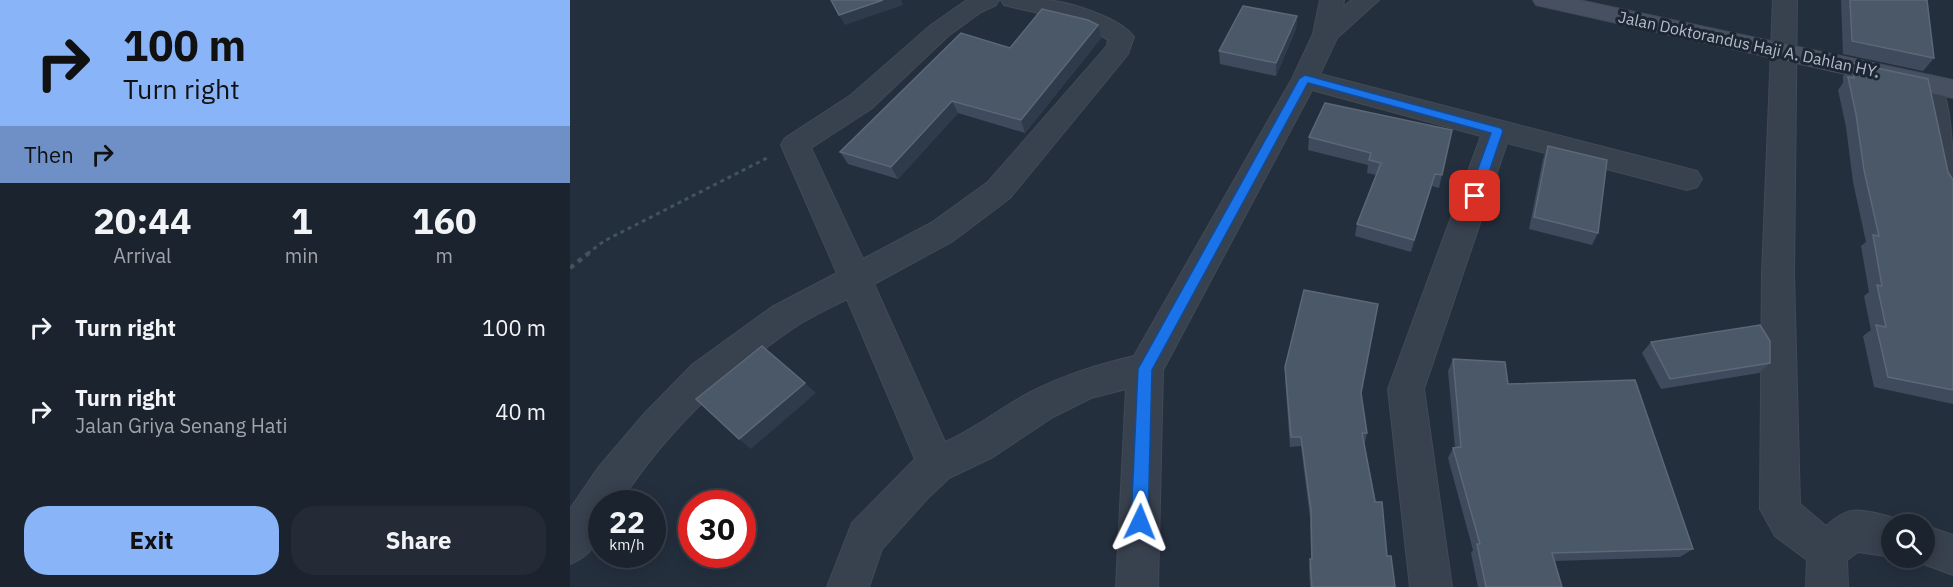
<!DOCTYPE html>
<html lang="en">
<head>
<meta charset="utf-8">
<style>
	:root { --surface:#1b232e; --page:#242b36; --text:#f1f3f6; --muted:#a0a4aa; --line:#39404a; --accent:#8ab4f8 }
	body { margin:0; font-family:"IBM Plex Sans",sans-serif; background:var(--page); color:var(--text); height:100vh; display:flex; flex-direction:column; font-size:22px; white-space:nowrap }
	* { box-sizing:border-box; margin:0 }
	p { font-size:20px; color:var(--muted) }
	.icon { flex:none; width:33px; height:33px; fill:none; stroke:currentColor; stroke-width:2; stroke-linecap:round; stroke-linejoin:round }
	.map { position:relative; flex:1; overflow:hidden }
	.panel { display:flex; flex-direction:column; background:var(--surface); width:570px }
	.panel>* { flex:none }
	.hud { background:#8ab4f8; color:#111; overflow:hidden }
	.controls { position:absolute; left:1311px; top:514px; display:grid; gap:12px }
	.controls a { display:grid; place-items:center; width:54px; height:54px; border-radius:50%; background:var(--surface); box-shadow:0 3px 15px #0003,0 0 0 2px var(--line); font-size:30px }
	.speed { position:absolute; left:18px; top:490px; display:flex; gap:12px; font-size:30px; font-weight:700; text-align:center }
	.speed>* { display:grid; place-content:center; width:78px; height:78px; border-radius:50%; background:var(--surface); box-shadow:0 3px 15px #0003,0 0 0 2px var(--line); line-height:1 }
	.speed small { font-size:15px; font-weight:400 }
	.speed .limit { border:9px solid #d22; background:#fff; color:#111 }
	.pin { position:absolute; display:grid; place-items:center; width:51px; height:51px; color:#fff; margin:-26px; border-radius:12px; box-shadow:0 3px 9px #0006 }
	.me { position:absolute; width:66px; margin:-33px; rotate:2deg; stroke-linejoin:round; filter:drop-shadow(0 0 4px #0008) }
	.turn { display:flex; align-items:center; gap:21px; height:126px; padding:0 24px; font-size:27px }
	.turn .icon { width:78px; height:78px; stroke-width:2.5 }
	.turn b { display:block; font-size:42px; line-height:51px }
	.then { display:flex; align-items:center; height:57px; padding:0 24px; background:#0003; gap:12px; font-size:22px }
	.eta { display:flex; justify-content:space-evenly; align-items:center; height:102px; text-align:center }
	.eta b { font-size:36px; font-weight:700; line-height:42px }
	.action { display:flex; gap:12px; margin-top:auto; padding:12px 24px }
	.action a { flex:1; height:69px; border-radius:24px; background:var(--accent); color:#111; font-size:24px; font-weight:700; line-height:69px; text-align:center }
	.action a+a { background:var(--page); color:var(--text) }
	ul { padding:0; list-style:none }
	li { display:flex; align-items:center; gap:18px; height:84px; padding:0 24px }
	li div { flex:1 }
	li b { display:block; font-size:22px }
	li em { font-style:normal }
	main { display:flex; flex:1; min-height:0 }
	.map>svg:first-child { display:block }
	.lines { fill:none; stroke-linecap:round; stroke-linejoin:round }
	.street-casing { stroke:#414a57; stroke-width:2 }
	.secondary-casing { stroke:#414a57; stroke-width:2 }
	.path-far1 { stroke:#3f5557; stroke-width:3; stroke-dasharray:4 4; stroke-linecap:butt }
	.path { stroke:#3f5557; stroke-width:4.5; stroke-dasharray:5 5; stroke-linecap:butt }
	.street { fill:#38414e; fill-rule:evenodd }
	.secondary { fill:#465061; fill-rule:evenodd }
	.wall { fill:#3f4b5c }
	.shaded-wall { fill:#2f3b4b }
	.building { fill:#4b5868; stroke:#5c6777; stroke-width:1.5 }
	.route { fill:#1a73e8; stroke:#114b97; stroke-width:1.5 }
	.labels { text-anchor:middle; stroke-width:6; stroke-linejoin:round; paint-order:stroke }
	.far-street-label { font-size:16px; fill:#b4bcc9; stroke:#1d2633 }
</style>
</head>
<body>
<main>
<section class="panel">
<div class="hud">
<div class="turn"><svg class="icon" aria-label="right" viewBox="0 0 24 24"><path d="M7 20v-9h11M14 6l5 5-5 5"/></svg><div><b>100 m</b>Turn right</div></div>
<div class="then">Then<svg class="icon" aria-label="right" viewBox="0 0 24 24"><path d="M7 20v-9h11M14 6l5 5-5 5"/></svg></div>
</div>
<div class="eta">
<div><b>20:44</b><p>Arrival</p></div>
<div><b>1</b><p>min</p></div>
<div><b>160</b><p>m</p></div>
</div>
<ul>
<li><svg class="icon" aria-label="right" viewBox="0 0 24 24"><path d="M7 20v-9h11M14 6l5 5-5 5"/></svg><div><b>Turn right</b></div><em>100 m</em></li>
<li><svg class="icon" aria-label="right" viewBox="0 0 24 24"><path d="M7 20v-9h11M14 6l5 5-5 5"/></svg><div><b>Turn right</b><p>Jalan Griya Senang Hati</p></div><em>40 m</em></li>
</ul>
<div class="action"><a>Exit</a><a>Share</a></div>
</section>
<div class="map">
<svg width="1383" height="587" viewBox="0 0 1383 587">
	<rect width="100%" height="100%" fill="#242f3e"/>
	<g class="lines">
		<defs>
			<g id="street">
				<path d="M397,0h32l-3,5 -15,7 -33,24 -77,73 -60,39 52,111 68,-36 57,-41 119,-136 1,-6c-31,-21 -68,-26 -104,-35l-3,-5c14,0 28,0 43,0 23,1 76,17 90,37l-6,17 -118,144 -57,43 -79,43 71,158c30,-13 55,-34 84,-49 34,-18 68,-28 105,-37l158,-277 21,-45 7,-34h24l-1,7 9,-7h27l-42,38 -17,36 377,97 5,8 -5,8 -10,3 -180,-47 -83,246 28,198h-42l-22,-198 93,-253 -169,-46 -149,280 -5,217h-42l10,-198 -35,9 -38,19 -60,40 -44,21 -22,21 -45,50 -13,38h-42l25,-64 63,-64 -68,-160c-17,9 -35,17 -52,28 -68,46 -131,107 -176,177h-17c0,28 -4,49 -32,60v-55l28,-41 47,-55 48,-49 79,-57 65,-34 -56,-128 4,-7 66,-43 80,-70z"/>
				<path d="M1203,0h24l-3,274 6,230 26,22c7,-6 16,-13 25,-15 12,-2 48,6 56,14h-15v32l-34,-5 -11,8 1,27h-42l1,-27 -32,-24 -15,-27 2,-235z"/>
				<path d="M1360,75l9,3c14,31 14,82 14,117l-11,-3 -4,-8 -21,-100 4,-6z"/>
				<path d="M1353,525h1l29,10v40l-43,-16 14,-1z"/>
			</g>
			<path id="secondary" d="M963,0h46l374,80v18l-408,-91 -9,-2z"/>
		</defs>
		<!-- street casing -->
		<use href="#street" class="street-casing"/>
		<!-- secondary casing -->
		<use href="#secondary" class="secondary-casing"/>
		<!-- path-far1 -->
		<path class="path-far1" d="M17,254l17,-13 163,-83"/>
		<!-- path -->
		<path class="path" d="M0,268l19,-15"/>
		<!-- street -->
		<use href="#street" class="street"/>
		<!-- secondary -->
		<use href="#secondary" class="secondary"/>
	</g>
	<!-- wall -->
	<g class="wall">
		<path d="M1271,0h86l7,58 -11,13 -80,-17z"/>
		<path d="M727,16l-1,13 -20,47 -56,-12 -1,-13z"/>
		<path d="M531,38l-76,95 -67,-20 -60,66 -50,-15 -8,-12 170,-104z"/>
		<path d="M1283,63l95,109 5,8v224l-79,-17 -11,-51 8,-6 -7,-34 5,-4 -8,-46 5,-4 -13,-60 -7,-55 -8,-37 5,-7v-7z"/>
		<path d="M755,103l117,72 -3,13 -7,-2 -21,66 -56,-16 2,-12 19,-49 -9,-2 1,-8 -60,-15 1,-13z"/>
		<path d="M978,146l50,87 -6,12 -63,-16 14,-70z"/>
		<path d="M1081,342l119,21 -11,10 -98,16 -19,-36z"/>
		<path d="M883,359l55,25 185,165 -13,8 -126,4 8,26h-84l-7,-34 2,-3 -25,-92 5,-10h2l-7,-77z"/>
		<path d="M715,367l76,26 6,40 -2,9h-1l23,114 8,31h-85l-1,-20 2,-8 -1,-41 -9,-72 -11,1 -5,-69z"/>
	</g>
	<!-- shaded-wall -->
	<g class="shaded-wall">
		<path d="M313,0h18l2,5 -58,20 -6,-10z"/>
		<path d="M727,16l-1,13 -20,47v-13z"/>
		<path d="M528,25l3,13 -76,95 -4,-13z"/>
		<path d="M382,101l6,12 -60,66 -7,-12z"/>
		<path d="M865,174l-3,12 -21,66 3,-12z"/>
		<path d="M235,383l11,10 -65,56 -12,-10z"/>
	</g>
	<!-- building -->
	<g class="building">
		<path d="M261,0h52l-44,15z"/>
		<path d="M1280,0h77l7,58 -82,-17z"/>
		<path d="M673,6l54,10 -21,47 -57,-12z"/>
		<path d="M472,9l46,11 10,5 -77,95 -69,-19 -61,66 -51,-15 121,-119 49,15z"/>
		<path d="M1283,63l75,16 20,93 5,8v210l-65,-13 -12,-52 10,2 -9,-42 5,1 -9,-51 6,1 -15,-66 -8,-56 -8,-37 6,1z"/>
		<path d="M755,103l127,27 -10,45 -7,-1 -21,66 -57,-16 24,-61 -12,-3 2,-7 -62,-16z"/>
		<path d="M978,146l59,14 -9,73 -64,-16z"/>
		<path d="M734,290l74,14 -17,89 6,40h-5l13,69h7l5,54h4l4,31h-83l-2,-28h2l-1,-49 -10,-73h-10l-6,-70z"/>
		<path d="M1190,325l10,16v22l-100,16 -19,-37z"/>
		<path d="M192,346l43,37 -66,56 -43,-40z"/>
		<path d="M883,359l52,3 3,22 127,-4 58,169 -141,4 10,34h-76l-9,-43h3l-27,-96 8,-1z"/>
	</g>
	<!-- route -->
	<path class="route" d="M735,75l196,53 2,3 -22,65 -6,4 -7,-4 23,-63 -183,-50 -156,287 -4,152 -3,5 -5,3 -6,-3 -3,-5 7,-153 161,-290z"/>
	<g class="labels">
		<!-- far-street labels -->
		<g class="far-street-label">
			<text transform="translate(1179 44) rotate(12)" y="6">Jalan Doktorandus Haji A. Dahlan HY.</text>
		</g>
	</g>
</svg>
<div class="controls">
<a><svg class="icon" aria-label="search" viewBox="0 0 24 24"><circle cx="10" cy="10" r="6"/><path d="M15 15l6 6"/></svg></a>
</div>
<div class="speed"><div>22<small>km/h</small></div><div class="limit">30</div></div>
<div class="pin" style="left:905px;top:196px;background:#d93025"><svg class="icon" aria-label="arrive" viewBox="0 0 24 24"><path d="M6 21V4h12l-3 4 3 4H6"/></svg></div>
<svg class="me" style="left:570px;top:522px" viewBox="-20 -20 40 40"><path d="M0-17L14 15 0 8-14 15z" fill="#1a73e8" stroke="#fff" stroke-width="4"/></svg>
</div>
</main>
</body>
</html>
